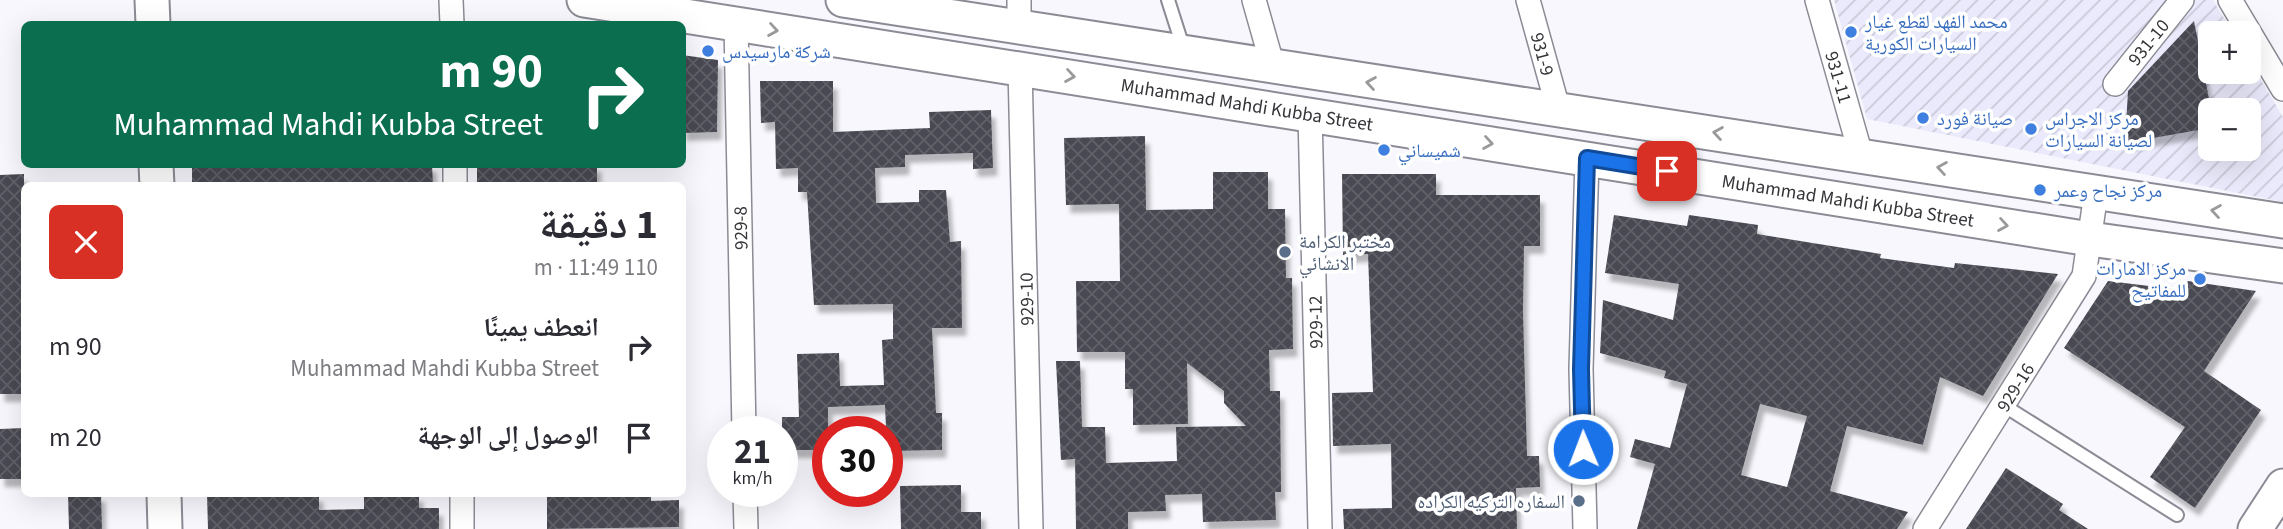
<!DOCTYPE html>
<html lang="ar">
<head>
<meta charset="utf-8">
<style>
	:root { --surface:#fff; --page:#f7f7f7; --text:#2b2b33; --muted:#7c7c81 }
	body { margin:0; font-family:"Source Sans 3","Noto Naskh Arabic",sans-serif; background:var(--page); color:var(--text); direction:rtl; height:100vh; display:flex; flex-direction:column; font-size:26px; white-space:nowrap }
	* { box-sizing:border-box; margin:0 }
	p { font-size:23px; color:var(--muted) }
	.icon { flex:none; width:38px; height:38px; fill:none; stroke:currentColor; stroke-width:2; stroke-linecap:round; stroke-linejoin:round }
	.map { position:relative; flex:1; overflow:hidden; direction:ltr }
	.drawer { position:absolute; left:21px; top:182px; width:665px; height:315px; display:flex; flex-direction:column; background:var(--surface); border-radius:10px; box-shadow:0 7px 28px #0002; direction:rtl }
	.drawer>* { flex:none }
	.top-card { position:absolute; left:21px; top:21px; width:665px; height:147px; border-radius:10px; box-shadow:0 7px 28px #0002; direction:rtl; background:#0b6e4f; color:#fff; overflow:hidden }
	.controls { position:absolute; left:2198px; top:21px; display:grid; gap:14px }
	.controls a { display:grid; place-items:center; width:63px; height:63px; border-radius:10px; background:var(--surface); box-shadow:0 7px 28px #0002; font-size:35px }
	.speed { position:absolute; left:707px; top:416px; display:flex; gap:14px; font-size:35px; font-weight:700; text-align:center }
	.speed>* { display:grid; place-content:center; width:91px; height:91px; border-radius:50%; background:var(--surface); box-shadow:0 7px 28px #0002; line-height:1 }
	.speed small { font-size:18px; font-weight:400 }
	.speed .limit { border:10px solid #d22; background:#fff; color:#111 }
	.pin { position:absolute; display:grid; place-items:center; width:60px; height:60px; color:#fff; margin:-30px; border-radius:14px; box-shadow:0 4px 10px #0006 }
	.me { position:absolute; width:77px; margin:-38px; rotate:359deg; stroke-linejoin:round; filter:drop-shadow(0 0 5px #0008) }
	.turn { display:flex; align-items:center; gap:24px; height:147px; padding:0 28px; font-size:32px }
	.turn .icon { width:91px; height:91px; stroke-width:2.5 }
	.turn b { display:block; font-size:49px; line-height:60px }
	.round { display:grid; place-items:center; flex:none; width:74px; height:74px; border-radius:10px; background:var(--page) }
	.head { display:flex; align-items:center; justify-content:space-between; height:119px; padding:0 28px }
	h1 { font-size:42px; font-weight:700; line-height:52px }
	ul { padding:0; list-style:none }
	li { display:flex; align-items:center; gap:21px; height:91px; padding:0 28px }
	li div { flex:1 }
	li b { display:block; font-size:26px }
	li em { font-style:normal }
	.map>svg:first-child { display:block }
	.industrial { fill:url(#industrial-furrows); fill-rule:evenodd }
	.building { fill:url(#building-cross-hatch); fill-rule:evenodd; filter:url(#shadow) }
	.lines { fill:none; stroke-linecap:round; stroke-linejoin:round }
	.lane-casing { stroke:#8b8b95; stroke-width:16 }
	.street-casing { stroke:#8b8b95; stroke-width:26 }
	.secondary-casing { stroke:#8b8b95; stroke-width:37 }
	.lane { stroke:#fff; stroke-width:12 }
	.street { stroke:#fff; stroke-width:23 }
	.secondary { stroke:#fff; stroke-width:33 }
	.oneway { stroke:#9a9a9c }
	.route-casing { stroke:#114b97; stroke-width:18 }
	.route { stroke:#1a73e8; stroke-width:12 }
	.shop-dot { fill:#3f7fe0; stroke:#fff; stroke-width:2.5 }
	.service-dot { fill:#5c6f8a; stroke:#fff; stroke-width:2.5 }
	.labels { text-anchor:middle; stroke-width:7; stroke-linejoin:round; paint-order:stroke }
	.shop-label { font-size:19px; fill:#366cbe; stroke:#fff; text-anchor:start }
	.street-label { font-size:19px; fill:#353539; stroke:#fff }
	.service-label { font-size:19px; fill:#4e5e75; stroke:#fff; text-anchor:start }
</style>
</head>
<body>
<div class="map">
<svg width="2283" height="529" viewBox="0 0 2283 529">
	<defs>
		<pattern id="industrial-furrows" width="10" height="10" patternUnits="userSpaceOnUse" patternTransform="scale(1.75)"><rect width="10" height="10" fill="#eaeafc"/><path d="M-1 1l2-2M0 10L10 0M9 11l2-2" fill="none" stroke="#c9c9d9"/></pattern>
		<pattern id="building-cross-hatch" width="8" height="8" patternUnits="userSpaceOnUse" patternTransform="scale(1.75)"><rect width="8" height="8" fill="#494952"/><path d="M0 0l8 8M0 8l8-8" fill="none" stroke="#616169"/></pattern>
		<filter id="shadow"><feDropShadow dx="4.5" dy="8" stdDeviation="2" flood-color="#0004"/></filter>
	</defs>
	<rect width="100%" height="100%" fill="#f7f7fd"/>
	<!-- industrial -->
	<path class="industrial" d="M1834,0h379l20,33h-23v39h39v-12l34,57v85l-416,-83zM2210,110h39v39h-39z"/>
	<!-- building -->
	<g class="building">
		<path d="M2194,21l16,83v24l-85,15 3,-52z"/>
		<path d="M682,55l36,5 -1,72 -35,1z"/>
		<path d="M760,81h73v51l97,-4 -1,-16 62,-2 2,58 -20,1v-16l-68,2v12l-30,1 1,35 43,-1v-12h27l4,52 11,-1 1,87h-30l4,85h6v37l-55,1 -2,-46 -57,2v43h-46v-33h17l-2,-63 42,-1 1,33 44,-1 -2,-45 11,-1v-35l-79,1 -7,-113h-9v-24l-22,1 -1,-47 -14,1z"/>
		<path d="M1145,136l1,74 67,-1v-37h55v37h17l1,69h6l1,71 -24,1 1,41h10l1,101h-6l1,28 -73,2 -1,-28 -37,1 1,16 -38,1v17h-52l-1,-70 -14,1 -5,-99h24l2,66h23l1,36 71,-2 -1,-34 70,-1 -22,-23v-12l-37,-28 1,61 -55,1v-36h-8v-37h-48l-1,-71h44l-1,-77 -53,1 -2,-67z"/>
		<path d="M192,164h240l1,22h-241z"/>
		<rect x="477" y="164" width="120" height="22"/>
		<path d="M24,174v220h-24v-219z"/>
		<path d="M1342,174h94v21h104v51h-16l-1,66 4,144h12l1,31 -24,1 1,41h-173l-1,-20 49,-1 -1,-64 -58,2 -1,-53 41,-1 -5,-138 -25,1z"/>
		<path d="M1614,215l73,11 2,-11 69,10 -1,9 124,20 -1,4 74,10 1,-5 103,11 -75,122 -43,-19 -17,68 -76,-19 -17,65 78,21 -11,17h-260l18,-65 -25,-7 5,-18 35,9 17,-64 -23,-6 2,-7 -66,-18 3,-53 70,20 6,-36 -74,-11zM1760,404l47,12 -20,71 -46,-12z"/>
		<path d="M2108,281l74,9 6,-9 68,10 -52,80 57,39 -66,98 -45,-31 35,-50 -121,-79z"/>
		<path d="M24,428v51h-24v-50z"/>
		<path d="M2006,468l57,36 -4,6 29,19h-122z"/>
		<path d="M961,485v27h20v17h-80l-1,-43z"/>
		<path d="M68,494h33l1,35h-33z"/>
		<path d="M207,494h112v16l45,-1v-15h55v14h20v21h-231z"/>
		<path d="M547,494h104v7l28,-1v27l-132,2z"/>
	</g>
	<g class="lines">
		<defs>
			<g id="lane">
				<path d="M1168,0l16,50"/>
				<path d="M2003,405l174,110"/>
			</g>
			<g id="street">
				<path d="M451,0l1,24"/>
				<path d="M1019,0v27"/>
				<path d="M1254,0l19,67"/>
				<path d="M1528,0l30,108"/>
				<path d="M1817,0l44,155"/>
				<path d="M2230,0l53,89"/>
				<path d="M736,24l8,408"/>
				<path d="M1020,68l11,461"/>
				<path d="M2115,84l67,-84"/>
				<path d="M1310,114l10,415"/>
				<path d="M455,164v22"/>
				<path d="M745,492l1,37"/>
				<path d="M462,494v35"/>
				<path d="M1585,529l-4,-160 6,-211"/>
				<path d="M1925,529l159,-253 12,-83"/>
			</g>
			<g id="secondary">
				<path d="M152,0l1,24"/>
				<path d="M584,0l1506,239 193,27"/>
				<path d="M843,0l1440,221"/>
				<path d="M156,164l1,22"/>
				<path d="M164,494l1,35"/>
				<path d="M2255,529l28,-43"/>
			</g>
		</defs>
		<!-- lane casing -->
		<use href="#lane" class="lane-casing"/>
		<!-- street casing -->
		<use href="#street" class="street-casing"/>
		<!-- secondary casing -->
		<use href="#secondary" class="secondary-casing"/>
		<!-- lane -->
		<use href="#lane" class="lane"/>
		<!-- street -->
		<use href="#street" class="street"/>
		<!-- secondary -->
		<use href="#secondary" class="secondary"/>
	</g>
	<!-- one-way arrows -->
	<defs><path id="oneway-chevron" d="M-2-3.5L2.5 0L-2 3.5" fill="none" stroke-width="1.6" stroke-linecap="round" stroke-linejoin="round" transform="scale(1.75)"/></defs>
	<g class="oneway">
		<use href="#oneway-chevron" transform="translate(773 30) rotate(9)"/>
		<use href="#oneway-chevron" transform="translate(1070 76) rotate(9)"/>
		<use href="#oneway-chevron" transform="translate(1371 83) rotate(-171)"/>
		<use href="#oneway-chevron" transform="translate(1718 133) rotate(-171)"/>
		<use href="#oneway-chevron" transform="translate(1488 143) rotate(9)"/>
		<use href="#oneway-chevron" transform="translate(1942 168) rotate(-171)"/>
		<use href="#oneway-chevron" transform="translate(2216 211) rotate(-171)"/>
		<use href="#oneway-chevron" transform="translate(2003 225) rotate(9)"/>
	</g>
	<g class="lines">
		<defs>
			<path id="route" d="M1583,449l-2,-80 6,-211 80,13"/>
		</defs>
		<!-- route casing -->
		<use href="#route" class="route-casing"/>
		<!-- route -->
		<use href="#route" class="route"/>
	</g>
	<!-- markers -->
	<g class="shop-dot">
		<circle cx="1851" cy="32" r="7"/>
		<circle cx="708" cy="51" r="7"/>
		<circle cx="1923" cy="118" r="7"/>
		<circle cx="2031" cy="129" r="7"/>
		<circle cx="1384" cy="150" r="7"/>
		<circle cx="2040" cy="190" r="7"/>
		<circle cx="2200" cy="279" r="7"/>
	</g>
	<g class="service-dot">
		<circle cx="1285" cy="252" r="7"/>
		<circle cx="1579" cy="501" r="7"/>
	</g>
	<g class="labels">
		<!-- shop labels -->
		<g class="shop-label">
			<text x="1865" y="28">محمد الفهد لقطع غيار<tspan x="1865" dy="22">السيارات الكورية</tspan></text>
			<text x="722" y="58">شركة مارسيدس</text>
			<text x="1937" y="125">صيانة فورد</text>
			<text x="2045" y="125">مركز الاجراس<tspan x="2045" dy="22">لصيانة السيارات</tspan></text>
			<text x="1398" y="157">شميساني</text>
			<text x="2054" y="197">مركز نجاح وعمر</text>
			<text x="2186" y="275" text-anchor="end">مركز الامارات<tspan x="2186" dy="22">للمفاتيح</tspan></text>
		</g>
		<!-- street labels -->
		<g class="street-label">
			<text transform="translate(2148 42) rotate(-51)" y="7">931-10</text>
			<text transform="translate(1543 54) rotate(75)" y="7">931-9</text>
			<text transform="translate(1839 77) rotate(74)" y="7">931-11</text>
			<text transform="translate(1247 104) rotate(9)" y="7">Muhammad Mahdi Kubba Street</text>
			<text transform="translate(1848 200) rotate(9)" y="7">Muhammad Mahdi Kubba Street</text>
			<text transform="translate(740 228) rotate(-91)" y="7">929-8</text>
			<text transform="translate(1026 299) rotate(-91)" y="7">929-10</text>
			<text transform="translate(1315 322) rotate(-91)" y="7">929-12</text>
			<text transform="translate(2015 387) rotate(-58)" y="7">929-16</text>
		</g>
		<!-- service labels -->
		<g class="service-label">
			<text x="1299" y="248">مختبر الكرامة<tspan x="1299" dy="22">الانشائي</tspan></text>
			<text x="1565" y="508" text-anchor="end">السفاره التركيه الكراده</text>
		</g>
	</g>
</svg>
<div class="controls">
<a>+</a>
<a>−</a>
</div>
<div class="speed"><div>21<small>km/h</small></div><div class="limit">30</div></div>
<div class="pin" style="left:1667px;top:171px;background:#d93025"><svg class="icon" aria-label="arrive" viewBox="0 0 24 24"><path d="M6 21V4h12l-3 4 3 4H6"/></svg></div>
<svg class="me" style="left:1583px;top:449px" viewBox="-20 -20 40 40"><circle r="17" fill="#1a73e8" stroke="#fff" stroke-width="3"/><path d="M0-11L8 9 0 5-8 9z" fill="#fff"/></svg>
<div class="top-card">
<div class="turn"><svg class="icon" aria-label="right" viewBox="0 0 24 24"><path d="M7 20v-9h11M14 6l5 5-5 5"/></svg><div><b>90 m</b>Muhammad Mahdi Kubba Street</div></div>
</div>
<section class="drawer">
<div class="head"><div><h1>1 دقيقة</h1><p>110 m · 11:49</p></div><a class="round" style="background:#d93025;color:#fff"><svg class="icon" aria-label="close" viewBox="0 0 24 24"><path d="M6 6l12 12M18 6L6 18"/></svg></a></div>
<ul>
<li><svg class="icon" aria-label="right" viewBox="0 0 24 24"><path d="M7 20v-9h11M14 6l5 5-5 5"/></svg><div><b>انعطف يمينًا</b><p>Muhammad Mahdi Kubba Street</p></div><em>90 m</em></li>
<li><svg class="icon" aria-label="arrive" viewBox="0 0 24 24"><path d="M6 21V4h12l-3 4 3 4H6"/></svg><div><b>الوصول إلى الوجهة</b></div><em>20 m</em></li>
</ul>
</section>
</div>
</body>
</html>
